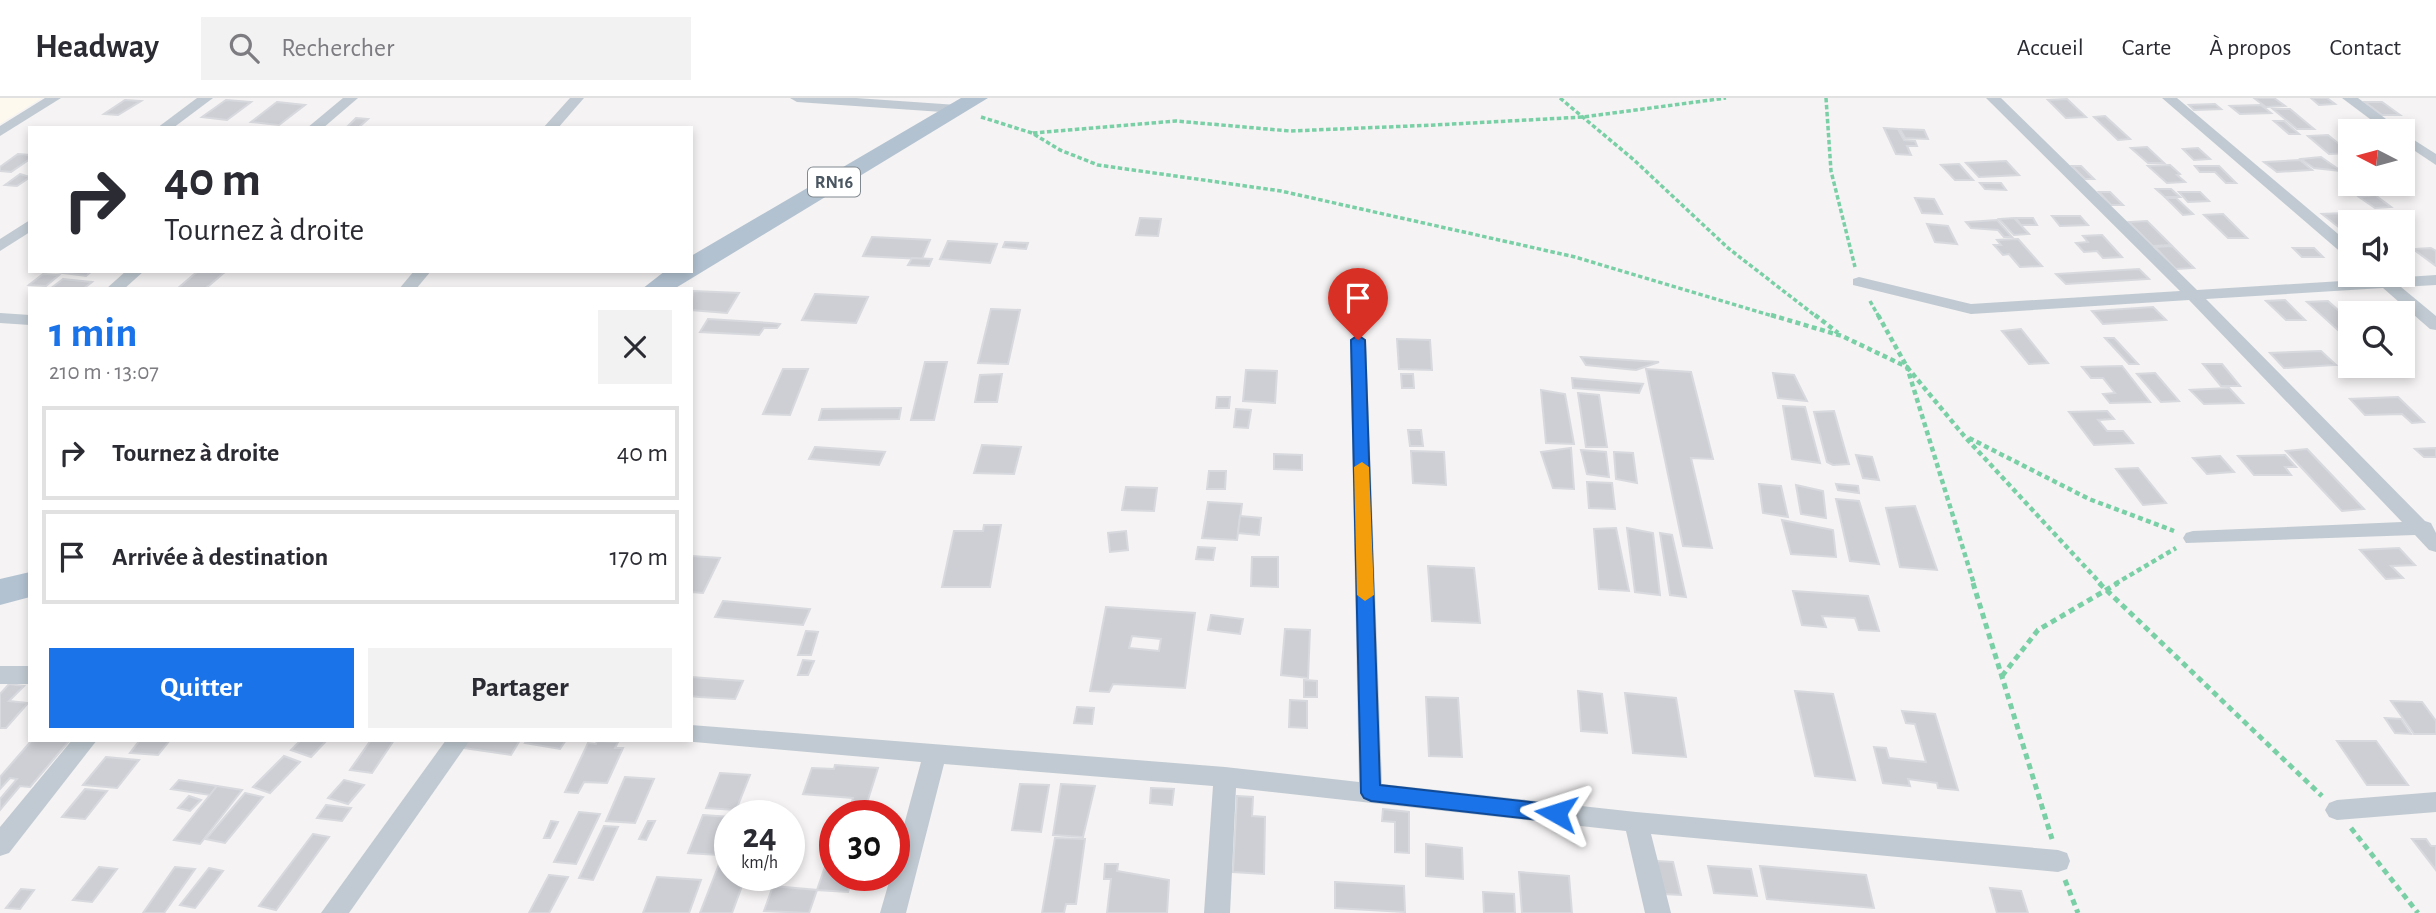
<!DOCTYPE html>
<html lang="fr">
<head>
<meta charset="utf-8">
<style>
	:root { --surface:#fff; --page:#f2f2f3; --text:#2b2b33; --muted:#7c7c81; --line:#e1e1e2; --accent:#1a73e8 }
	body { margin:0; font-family:"Alegreya Sans",sans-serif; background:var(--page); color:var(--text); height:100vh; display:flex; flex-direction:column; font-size:26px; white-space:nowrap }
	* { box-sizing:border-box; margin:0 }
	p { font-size:23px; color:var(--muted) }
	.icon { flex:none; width:38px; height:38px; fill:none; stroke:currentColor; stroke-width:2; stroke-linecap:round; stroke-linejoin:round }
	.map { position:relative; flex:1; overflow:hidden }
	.sheet { position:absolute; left:28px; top:189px; width:665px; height:455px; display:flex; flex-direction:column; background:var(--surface); border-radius:0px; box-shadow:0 4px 10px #0003 }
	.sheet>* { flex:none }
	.banner { position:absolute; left:28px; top:28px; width:665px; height:147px; border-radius:0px; box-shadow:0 4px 10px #0003; background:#fff; color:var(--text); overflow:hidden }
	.needle { width:46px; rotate:276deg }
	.buttons { position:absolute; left:2338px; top:21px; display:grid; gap:14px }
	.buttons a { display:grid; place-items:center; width:77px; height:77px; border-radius:0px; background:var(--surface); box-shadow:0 4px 10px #0003; font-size:35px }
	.speed { position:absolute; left:714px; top:702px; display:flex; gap:14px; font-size:35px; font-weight:700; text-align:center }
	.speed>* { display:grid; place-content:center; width:91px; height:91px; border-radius:50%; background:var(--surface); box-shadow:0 4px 10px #0003; line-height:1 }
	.speed small { font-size:18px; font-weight:400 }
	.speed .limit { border:10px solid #d22; background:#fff; color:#111 }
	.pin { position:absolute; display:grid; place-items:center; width:60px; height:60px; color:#fff; margin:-72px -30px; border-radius:50% 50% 50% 0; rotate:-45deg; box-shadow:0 0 7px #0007 }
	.pin .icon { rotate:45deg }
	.me { position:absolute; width:77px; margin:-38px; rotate:276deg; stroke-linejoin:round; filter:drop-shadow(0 0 5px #0008) }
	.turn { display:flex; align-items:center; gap:24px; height:147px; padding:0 21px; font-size:32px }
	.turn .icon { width:91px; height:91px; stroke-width:2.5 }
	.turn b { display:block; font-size:49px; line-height:60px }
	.round { display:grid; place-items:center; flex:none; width:74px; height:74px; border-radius:0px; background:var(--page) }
	.summary { display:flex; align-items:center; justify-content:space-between; height:119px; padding:0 21px }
	h1 { font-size:42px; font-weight:600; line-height:52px; color:var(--accent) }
	.button { display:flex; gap:14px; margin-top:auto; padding:14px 21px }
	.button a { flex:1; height:80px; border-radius:0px; background:var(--accent); color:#fff; font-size:28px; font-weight:600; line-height:80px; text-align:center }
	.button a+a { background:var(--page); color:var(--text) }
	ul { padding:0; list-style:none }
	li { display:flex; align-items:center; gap:21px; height:94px; margin:0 14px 10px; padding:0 7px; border:4px solid var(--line); border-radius:0px }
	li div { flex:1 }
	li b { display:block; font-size:26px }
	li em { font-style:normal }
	header { display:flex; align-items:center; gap:42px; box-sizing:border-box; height:98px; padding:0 35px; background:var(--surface); border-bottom:2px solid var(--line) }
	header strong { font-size:33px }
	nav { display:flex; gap:38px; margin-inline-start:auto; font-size:24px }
	.search { width:490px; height:63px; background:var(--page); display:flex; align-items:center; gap:18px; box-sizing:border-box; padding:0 24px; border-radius:0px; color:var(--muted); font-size:26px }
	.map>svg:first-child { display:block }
	.commercial { fill:#fdf9ef }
	.building { fill:#cdcfd5; stroke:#d7d9de; stroke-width:2; fill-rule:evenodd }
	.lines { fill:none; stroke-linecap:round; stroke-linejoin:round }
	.path-far2 { stroke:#7ad0a6; stroke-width:3.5; stroke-dasharray:4.5 2.5; stroke-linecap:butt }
	.path-far1 { stroke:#7ad0a6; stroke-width:4.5; stroke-dasharray:5 3.5; stroke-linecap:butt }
	.path { stroke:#7ad0a6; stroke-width:5; stroke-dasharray:6 4.5; stroke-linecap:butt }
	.street { fill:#c1cad2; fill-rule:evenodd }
	.primary { fill:#b3c2d1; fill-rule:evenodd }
	.route { fill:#1a73e8; stroke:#114b97; stroke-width:2 }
	.slow { fill:#f59e0b }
	.labels { text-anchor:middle; stroke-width:7; stroke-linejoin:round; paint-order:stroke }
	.shield { fill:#fff; stroke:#808990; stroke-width:2 }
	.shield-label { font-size:18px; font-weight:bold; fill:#4a5661 }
</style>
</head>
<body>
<header>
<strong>Headway</strong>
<div class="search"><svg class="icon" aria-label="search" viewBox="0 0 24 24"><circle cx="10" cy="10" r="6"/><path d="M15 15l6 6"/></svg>Rechercher</div>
<nav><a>Accueil</a><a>Carte</a><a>À propos</a><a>Contact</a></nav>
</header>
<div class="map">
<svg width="2436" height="815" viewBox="0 0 2436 815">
	<rect width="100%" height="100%" fill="#f5f3f3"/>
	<!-- commercial -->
	<path class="commercial" d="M0,0h42l-42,26z"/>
	<!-- building -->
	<g class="building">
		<path d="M2254,0h20l11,8 -19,1z"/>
		<path d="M2311,0h16l8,6 -16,1z"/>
		<path d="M2067,1l19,18 -20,1 -18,-18z"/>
		<path d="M125,2l16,1 -23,14 -14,-1z"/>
		<path d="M226,2l25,2 -24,18 -25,-3z"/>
		<path d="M277,4l28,3 -26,20 -28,-3z"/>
		<path d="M2365,4h17l18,13h-18z"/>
		<path d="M2215,6l6,5 -27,1 -5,-5z"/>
		<path d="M2261,7l10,8 -31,1 -10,-8z"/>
		<path d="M2273,11h17l24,20h-17z"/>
		<path d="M2105,18l25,23 -12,1 -24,-23z"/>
		<path d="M356,20l12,1 -10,9h-12z"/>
		<path d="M2274,23h10l15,13h-10z"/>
		<path d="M1884,30l14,1 6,11 11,1 2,5h-10l4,9 -15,-1z"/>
		<path d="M1900,31l24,1 4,9 -23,-1z"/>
		<path d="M2328,37l22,18 -21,1 -21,-18z"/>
		<path d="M2147,49l17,16h-16l-17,-15z"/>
		<path d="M2198,50l12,11 -16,1 -11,-11z"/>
		<path d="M18,56l12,1v4l-19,13 -11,-1v-4z"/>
		<path d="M2321,59l20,14 -27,-3 -13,-9z"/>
		<path d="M2300,62l12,10 -35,2 -13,-10z"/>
		<path d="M2006,63l13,14 -40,2 -13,-14z"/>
		<path d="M1959,66l14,16h-18l-14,-15z"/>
		<path d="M2170,67l10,9 -3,1 8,7 -18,1 -19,-17z"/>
		<path d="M2072,68h9l13,13h-9z"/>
		<path d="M2195,68h24l17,17h-10l-11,-11h-15z"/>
		<path d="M20,76l10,3 -13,9 -12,-1z"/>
		<path d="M1980,85h21l5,7 -21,-1z"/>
		<path d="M2156,91h15l9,8h-15z"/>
		<path d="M2099,94h11l13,13h-12z"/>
		<path d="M2179,94h21l9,9 -21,1z"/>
		<path d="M2375,97l16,12 -16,1 -16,-11z"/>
		<path d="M1915,100l19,1 8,15 -20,-1z"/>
		<path d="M2166,100h10l17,16 -10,1z"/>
		<path d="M2347,115l10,8h-9l2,15 -28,-22z"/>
		<path d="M2223,116l24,24h-19l-24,-23z"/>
		<path d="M2052,118h28l8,9 -28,1z"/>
		<path d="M1140,120l21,1 -3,17 -22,-1z"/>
		<path d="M2014,120l15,16 -15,1 -15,-16z"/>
		<path d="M2016,120h17l4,7h-16z"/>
		<path d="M1997,122l15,17h-8l-6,-7 -27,-2 -5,-6z"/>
		<path d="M2147,123l24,24 -18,1 -24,-24z"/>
		<path d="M1927,126l21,2 9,18 -22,-2z"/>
		<path d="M2102,137l20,22 -19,1 -6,-7 -13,1 -8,-9 12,-1 -5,-6z"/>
		<path d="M872,139l58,3 -8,19 -59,-3z"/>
		<path d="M2018,141l24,27 -22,1 -11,-13 -6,1 -9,-10h7l-4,-5z"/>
		<path d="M948,143l49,3 -7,19 -50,-4z"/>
		<path d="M1005,144l23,1 -2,6 -23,-2z"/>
		<path d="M2172,148l22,22 -18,1 -21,-22z"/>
		<path d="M2293,150h21l9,9h-21z"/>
		<path d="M2431,150l5,3v15l-23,-17z"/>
		<path d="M912,160l20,1 -3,7 -21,-1z"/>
		<path d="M2139,171l10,10 -83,5 -10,-10z"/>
		<path d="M48,173h44l-6,5z"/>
		<path d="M198,173h28l-21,18h-28z"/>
		<path d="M43,176l16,1 -13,11 -17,-1z"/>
		<path d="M63,181l29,3 -9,7h-33z"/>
		<path d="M693,193l46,2 -12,20 -36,-3z"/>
		<path d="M815,196l53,3 -12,26 -54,-3z"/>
		<path d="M2285,202l20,20h-19l-20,-19z"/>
		<path d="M2328,203l22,20v20l-43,-39z"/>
		<path d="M2153,209l13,13 -63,4 -11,-13z"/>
		<path d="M991,211l29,1 -12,54 -30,-1z"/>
		<path d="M708,221l62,4 10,1 -3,4h-13l-5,7 -59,-3z"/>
		<path d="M2021,231l27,34 -19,1 -27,-33z"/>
		<path d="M2105,240h9l24,26h-9z"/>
		<path d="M1397,241l33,1 2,30 -33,-1z"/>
		<path d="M2321,253l15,14 -52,3 -14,-15z"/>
		<path d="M1581,259l78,5 -23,8 -50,-5z"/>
		<path d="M925,264h22l-13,58h-23z"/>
		<path d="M2203,266h19l18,22h-19z"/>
		<path d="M2122,268l28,36 -40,1 -7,-9 12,-1 -12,-15h-12l-9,-11z"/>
		<path d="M783,271h25l-18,46 -27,-1z"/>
		<path d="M1646,271l45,3 22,87 -22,-1 21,90 -29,-2z"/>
		<path d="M1246,272l31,1 -2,32 -32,-2z"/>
		<path d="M1773,275l21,2 13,26 -29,-3z"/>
		<path d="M2155,275l24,28 -18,1 -24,-28z"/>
		<path d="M1002,276l-5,28h-22l5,-27z"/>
		<path d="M1401,276h12l1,14h-12z"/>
		<path d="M1572,280l71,6 -4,9 -66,-5z"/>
		<path d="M2229,290l14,15 -39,1 -14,-14z"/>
		<path d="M1541,292l24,4 9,50 -28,-1z"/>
		<path d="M1578,295l21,2 8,52h-21z"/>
		<path d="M1217,299h13l-1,11h-13z"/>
		<path d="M2398,299l26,25 -12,1 -10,-9 -37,1 -15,-16z"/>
		<path d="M1783,308l22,1 15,56 -28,-4z"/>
		<path d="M901,310l-2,11 -80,1 3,-11z"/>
		<path d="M1236,311l15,1 -3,18 -14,-1z"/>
		<path d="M1834,313l15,53 -16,1 -6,-3 -13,-50z"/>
		<path d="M2107,313l7,8 -16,1 9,11h16l10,12 -39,2 -25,-33z"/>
		<path d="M1408,332h13l2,16h-13z"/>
		<path d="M982,347l39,2 -7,27 -40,-1z"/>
		<path d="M815,349l70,5 -6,13 -70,-6z"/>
		<path d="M1571,350l3,41 -21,-1 -12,-36z"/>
		<path d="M2436,350v9h-12l-9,-8z"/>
		<path d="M2307,351l57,60 -22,2 -56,-60z"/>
		<path d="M1581,352l25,2 3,25 -22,-3z"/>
		<path d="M1411,353l33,1 2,33 -33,-2z"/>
		<path d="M1614,354l19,1 4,30 -21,-4z"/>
		<path d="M1274,356l28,1v15l-28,-1z"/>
		<path d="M1856,357l16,2 7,23 -16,-2z"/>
		<path d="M2285,357l11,12h-11l6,8h-37l-16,-19z"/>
		<path d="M2220,358l14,16 -27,2 -14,-16z"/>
		<path d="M2138,370l28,35 -23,2 -27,-36z"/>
		<path d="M1209,373h17l-1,18h-18z"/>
		<path d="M1587,384l25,1 3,26 -26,-1z"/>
		<path d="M1759,386l22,2 7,31 -25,-4z"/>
		<path d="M1836,386l22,2 1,7 -21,-3z"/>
		<path d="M1796,387l27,6 3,27 -25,-4z"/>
		<path d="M1126,389l31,1 -3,23 -32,-1z"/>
		<path d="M1836,401l23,2 20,63 -29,-3z"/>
		<path d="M1208,404l34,2 -5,36 -35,-2z"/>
		<path d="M1915,408l22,64 -37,-3 -14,-59z"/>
		<path d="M1240,418l21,2 -2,17 -21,-2z"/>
		<path d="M1782,422l51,10 3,27 -45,-3z"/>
		<path d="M984,427h17l-11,62h-48l12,-56h29z"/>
		<path d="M1616,430l13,63 -30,-2 -5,-60z"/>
		<path d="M1627,430l26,5 7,62 -25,-3z"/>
		<path d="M1126,433l2,19 -18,2 -2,-19z"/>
		<path d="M1660,435l12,2 14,62 -16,-2z"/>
		<path d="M1198,449l17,1 -2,12 -17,-1z"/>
		<path d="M2399,450l16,17 -24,1 12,12 -17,1 -26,-29z"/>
		<path d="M691,458l29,2 -17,35 -12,-1z"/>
		<path d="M1252,459h26v30l-27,-1z"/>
		<path d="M1428,468l46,2 6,55 -48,-2z"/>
		<path d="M1793,493l75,5 11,35 -20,-1 -4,-12 -33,-2 4,11 -24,-2z"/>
		<path d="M723,503l87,8 -7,16 -88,-8z"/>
		<path d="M1106,509l89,6 -10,75 -72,-4 -4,8 -19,-1zM1132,538l29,3 -2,12 -30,-3z"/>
		<path d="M1211,517l32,4 -3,15 -32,-4z"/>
		<path d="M1285,531l25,1 -2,48 -27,-3z"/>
		<path d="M806,533l12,1 -7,23h-13z"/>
		<path d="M803,562l11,1 -6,14h-10z"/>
		<path d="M691,579l52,4 -8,18 -36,-2 -8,-1z"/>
		<path d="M1304,582l13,1v16h-13z"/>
		<path d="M9,586l15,2 -15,15 19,2 -22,25h-6v-34z"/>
		<path d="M1578,593l24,3 5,39 -26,-2z"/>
		<path d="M1795,593l38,3 22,86 -40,-4z"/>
		<path d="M1625,595l51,5 10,59 -53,-4z"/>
		<path d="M1426,599l32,1 4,59 -33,-1z"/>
		<path d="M1290,602l17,1v27l-18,-1z"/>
		<path d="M2391,603l31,1 14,19v13h-22z"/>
		<path d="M1077,609l17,1 -2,16 -18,-1z"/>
		<path d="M1902,613l33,3 23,76 -20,-2 -1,-5 -29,-4 2,7 -27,-3 -9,-36 12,1 3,10 37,4 -11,-38 -9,-1z"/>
		<path d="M2385,620l16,1 10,15 -16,-1z"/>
		<path d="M32,642h38l-40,47 -10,-1 -20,24v-11l17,-20 -7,-1 -10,11v-12z"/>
		<path d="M140,642h57h-27l-12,15 -28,-2z"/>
		<path d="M301,642h26l-16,17 -20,-7z"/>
		<path d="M371,642h23l-22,33 -22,-3z"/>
		<path d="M454,642h66l-9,15 -61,-9z"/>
		<path d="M527,642h39l-6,9 -35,-6z"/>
		<path d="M597,643l21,1 -3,6h8l-16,35 -23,-1 -6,11 -13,-1 23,-49 8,1z"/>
		<path d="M2337,643h39l32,44h-41z"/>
		<path d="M284,658l16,6 -30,31 -17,-6z"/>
		<path d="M106,659l33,3 -22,28 -34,-3z"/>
		<path d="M835,667l43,3 -12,38 -15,-1 2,-7 -50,-4 9,-26 22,1z"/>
		<path d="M720,675l30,2 -14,35 -30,-2z"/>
		<path d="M625,679l29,2 -19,44 -29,-2z"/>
		<path d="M179,682l38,6 -7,9 -39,-6z"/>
		<path d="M344,682l20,5 -16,19 -20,-6z"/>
		<path d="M1020,686l29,1 -8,47 -29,-2z"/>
		<path d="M1061,686l34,2 -12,51 -30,-2z"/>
		<path d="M217,688l25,4 -42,54 -26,-4z"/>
		<path d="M1151,690l23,1 -2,16 -22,-2z"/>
		<path d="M85,691l22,2 -22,28 -23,-2z"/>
		<path d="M245,695l18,4 -38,46 -19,-4z"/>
		<path d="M189,698l12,4 -11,11 -12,-3z"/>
		<path d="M1237,698l16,1 -1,19 13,1 -1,57 -31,-2z"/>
		<path d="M326,707l25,3 -9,13 -25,-3z"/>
		<path d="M1383,711l26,3v41l-14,-1v-30l-13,-1z"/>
		<path d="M579,714l21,2 -24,50 -22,-2z"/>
		<path d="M703,717l27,2v10l-11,28 -31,-2z"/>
		<path d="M551,723l7,1 -8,16h-6z"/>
		<path d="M648,723h7l-9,19 -7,-1z"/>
		<path d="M604,728l14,1 -25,53 -14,-2z"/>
		<path d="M313,736l16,3 -53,73 -17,-4z"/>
		<path d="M730,738v39h16l-14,38h-32z"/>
		<path d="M1055,740l30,1 -9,65h-10l-2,9h-22z"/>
		<path d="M2412,741h14l5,7h5v24z"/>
		<path d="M1426,746l36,4 1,31 -37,-3z"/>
		<path d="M829,757h6v20h18l-5,17 -31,-2z"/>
		<path d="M1657,763l16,1 8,33 -18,-1z"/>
		<path d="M1105,766h13l-1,7 52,9 -2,33h-60l4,-34h-7z"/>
		<path d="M1708,768l43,3 6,27 -43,-3z"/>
		<path d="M1760,768l106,9 8,33 -107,-9z"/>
		<path d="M99,769l18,2 -25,33 -19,-2z"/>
		<path d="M175,769l20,2 -31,44h-21z"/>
		<path d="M209,770l14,3 -28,37 -15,-3z"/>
		<path d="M1519,774l50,4 3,37h-50z"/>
		<path d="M549,777l19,2 -19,36h-20z"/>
		<path d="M657,779l44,3 -12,33h-46z"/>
		<path d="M1335,784l69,4 1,26 -70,-4z"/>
		<path d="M773,788l44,4 -8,23 -45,-2z"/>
		<path d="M1990,790l31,3 7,22h-31z"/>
		<path d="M21,791l13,1 -14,19 -14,-1z"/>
		<path d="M1483,794l31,2 1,19h-31z"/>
	</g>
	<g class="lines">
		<!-- path-far2 -->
		<g class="path-far2">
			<path d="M1560,0l74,62 94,88 89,69"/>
			<path d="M1826,0l5,73 24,96"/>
			<path d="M981,19l51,16 28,17 38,15 183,26 294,66 201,60"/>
			<path d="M1033,35l143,-12 114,10 145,-6 148,-8 143,-19"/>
			<path d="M1870,203l9,16"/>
		</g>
		<!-- path-far1 -->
		<g class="path-far1">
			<path d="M1771,217l71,21 65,31 67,217"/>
			<path d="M1815,217l23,18"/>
			<path d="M1878,217l29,52 58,70 136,147"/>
			<path d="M1969,340l120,61 85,32"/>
			<path d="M2115,486l61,-36"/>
		</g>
		<!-- path -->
		<g class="path">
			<path d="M1973,485l79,256"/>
			<path d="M2099,485l223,213"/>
			<path d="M2002,578l36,-46 80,-47"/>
			<path d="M2351,730l67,85"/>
			<path d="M2065,782l13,33"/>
		</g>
		<!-- street -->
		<g class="street">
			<path d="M45,0h16l-61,38v-10z"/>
			<path d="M197,0h16l-40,30h-16z"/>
			<path d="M343,0h15l-35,30h-16z"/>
			<path d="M570,0h14l-26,30h-15z"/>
			<path d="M790,0h66l101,7 7,4 -7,4 -160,-11z"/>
			<path d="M1986,0h15l196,192 177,-11 1,-4 16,3 45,-3v10l-35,2 35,29v14l-6,-1 -47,-41 -177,11 219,222 6,2 5,10v19l-7,-2 -14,-15 -229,8 -3,-5 3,-5 7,-2 209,-9 -213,-222 -218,14 -118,-29v-6l6,-2 112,27 209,-13z"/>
			<path d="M2162,0h15l173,146v13l-6,-2z"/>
			<path d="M2342,0h16l44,33h-16z"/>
			<path d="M2403,35l33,21v11l-33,-22z"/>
			<path d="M30,122v12l-30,19v-12z"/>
			<path d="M126,173h18l-20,18h-18z"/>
			<path d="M414,173h17l-15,18h-17z"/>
			<path d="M0,215l30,2v10l-30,-2z"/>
			<path d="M1358,237l8,5 16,444 254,28 422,38 9,3 3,8 -3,8 -9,3 -407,-38 20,79h-26l-19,-82 -390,-43 -6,125h-26l9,-127 -269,-22 -38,149h-26l11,-38h3v-13l27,-100 -238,-21 8,-1v-15l534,42 134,15 -9,-442z"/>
			<rect x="0" y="568" width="30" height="18"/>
			<path d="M72,642h25l-88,113 -9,3v-29z"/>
			<path d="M446,642h24l-121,173h-28z"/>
			<path d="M2436,694v20l-99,8 -8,-3 -4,-7 4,-7 8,-3z"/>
		</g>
		<!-- primary -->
		<g class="primary">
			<path d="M961,0h27l-314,191h-32l23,-18h26v-15z"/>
			<path d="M30,474v25l-30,8v-26z"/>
		</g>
	</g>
	<!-- route -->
	<path class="route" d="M1358,237l7,5 15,445 176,20 7,2 3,6 -3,6 -7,3 -185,-21 -7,-3 -3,-5 -10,-453z"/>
	<!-- slow -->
	<path class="slow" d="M1362,364l7,5 5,128 -9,6 -8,-6 -3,-128z"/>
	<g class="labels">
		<!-- shield labels -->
		<rect class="shield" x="808" y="69.5" width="52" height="29" rx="5"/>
		<g class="shield-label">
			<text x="834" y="90">RN16</text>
		</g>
	</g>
</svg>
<div class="buttons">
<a><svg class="needle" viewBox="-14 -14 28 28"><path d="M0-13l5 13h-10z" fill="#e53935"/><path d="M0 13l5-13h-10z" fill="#7c7c81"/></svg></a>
<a><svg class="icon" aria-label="sound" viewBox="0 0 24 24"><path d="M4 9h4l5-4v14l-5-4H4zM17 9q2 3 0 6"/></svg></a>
<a><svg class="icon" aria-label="search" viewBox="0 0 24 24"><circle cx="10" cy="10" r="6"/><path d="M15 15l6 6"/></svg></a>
</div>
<div class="speed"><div>24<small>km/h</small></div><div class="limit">30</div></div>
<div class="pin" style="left:1358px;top:242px;background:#d93025"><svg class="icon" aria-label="arrive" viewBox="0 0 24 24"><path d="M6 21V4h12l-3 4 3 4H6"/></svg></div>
<svg class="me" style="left:1556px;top:715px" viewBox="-20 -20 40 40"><path d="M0-17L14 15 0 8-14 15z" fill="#1a73e8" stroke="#fff" stroke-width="4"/></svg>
<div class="banner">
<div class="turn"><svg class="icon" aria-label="right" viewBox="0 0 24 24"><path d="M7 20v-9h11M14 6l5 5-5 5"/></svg><div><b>40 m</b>Tournez à droite</div></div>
</div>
<section class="sheet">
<div class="summary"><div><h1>1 min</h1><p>210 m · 13:07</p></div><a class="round"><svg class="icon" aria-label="close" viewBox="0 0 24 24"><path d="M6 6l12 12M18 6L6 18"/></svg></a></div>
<ul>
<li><svg class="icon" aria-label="right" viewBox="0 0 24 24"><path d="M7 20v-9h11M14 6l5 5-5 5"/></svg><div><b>Tournez à droite</b></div><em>40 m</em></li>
<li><svg class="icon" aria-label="arrive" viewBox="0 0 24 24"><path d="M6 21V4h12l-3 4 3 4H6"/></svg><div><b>Arrivée à destination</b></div><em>170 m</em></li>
</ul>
<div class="button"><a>Quitter</a><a>Partager</a></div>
</section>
</div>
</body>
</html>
